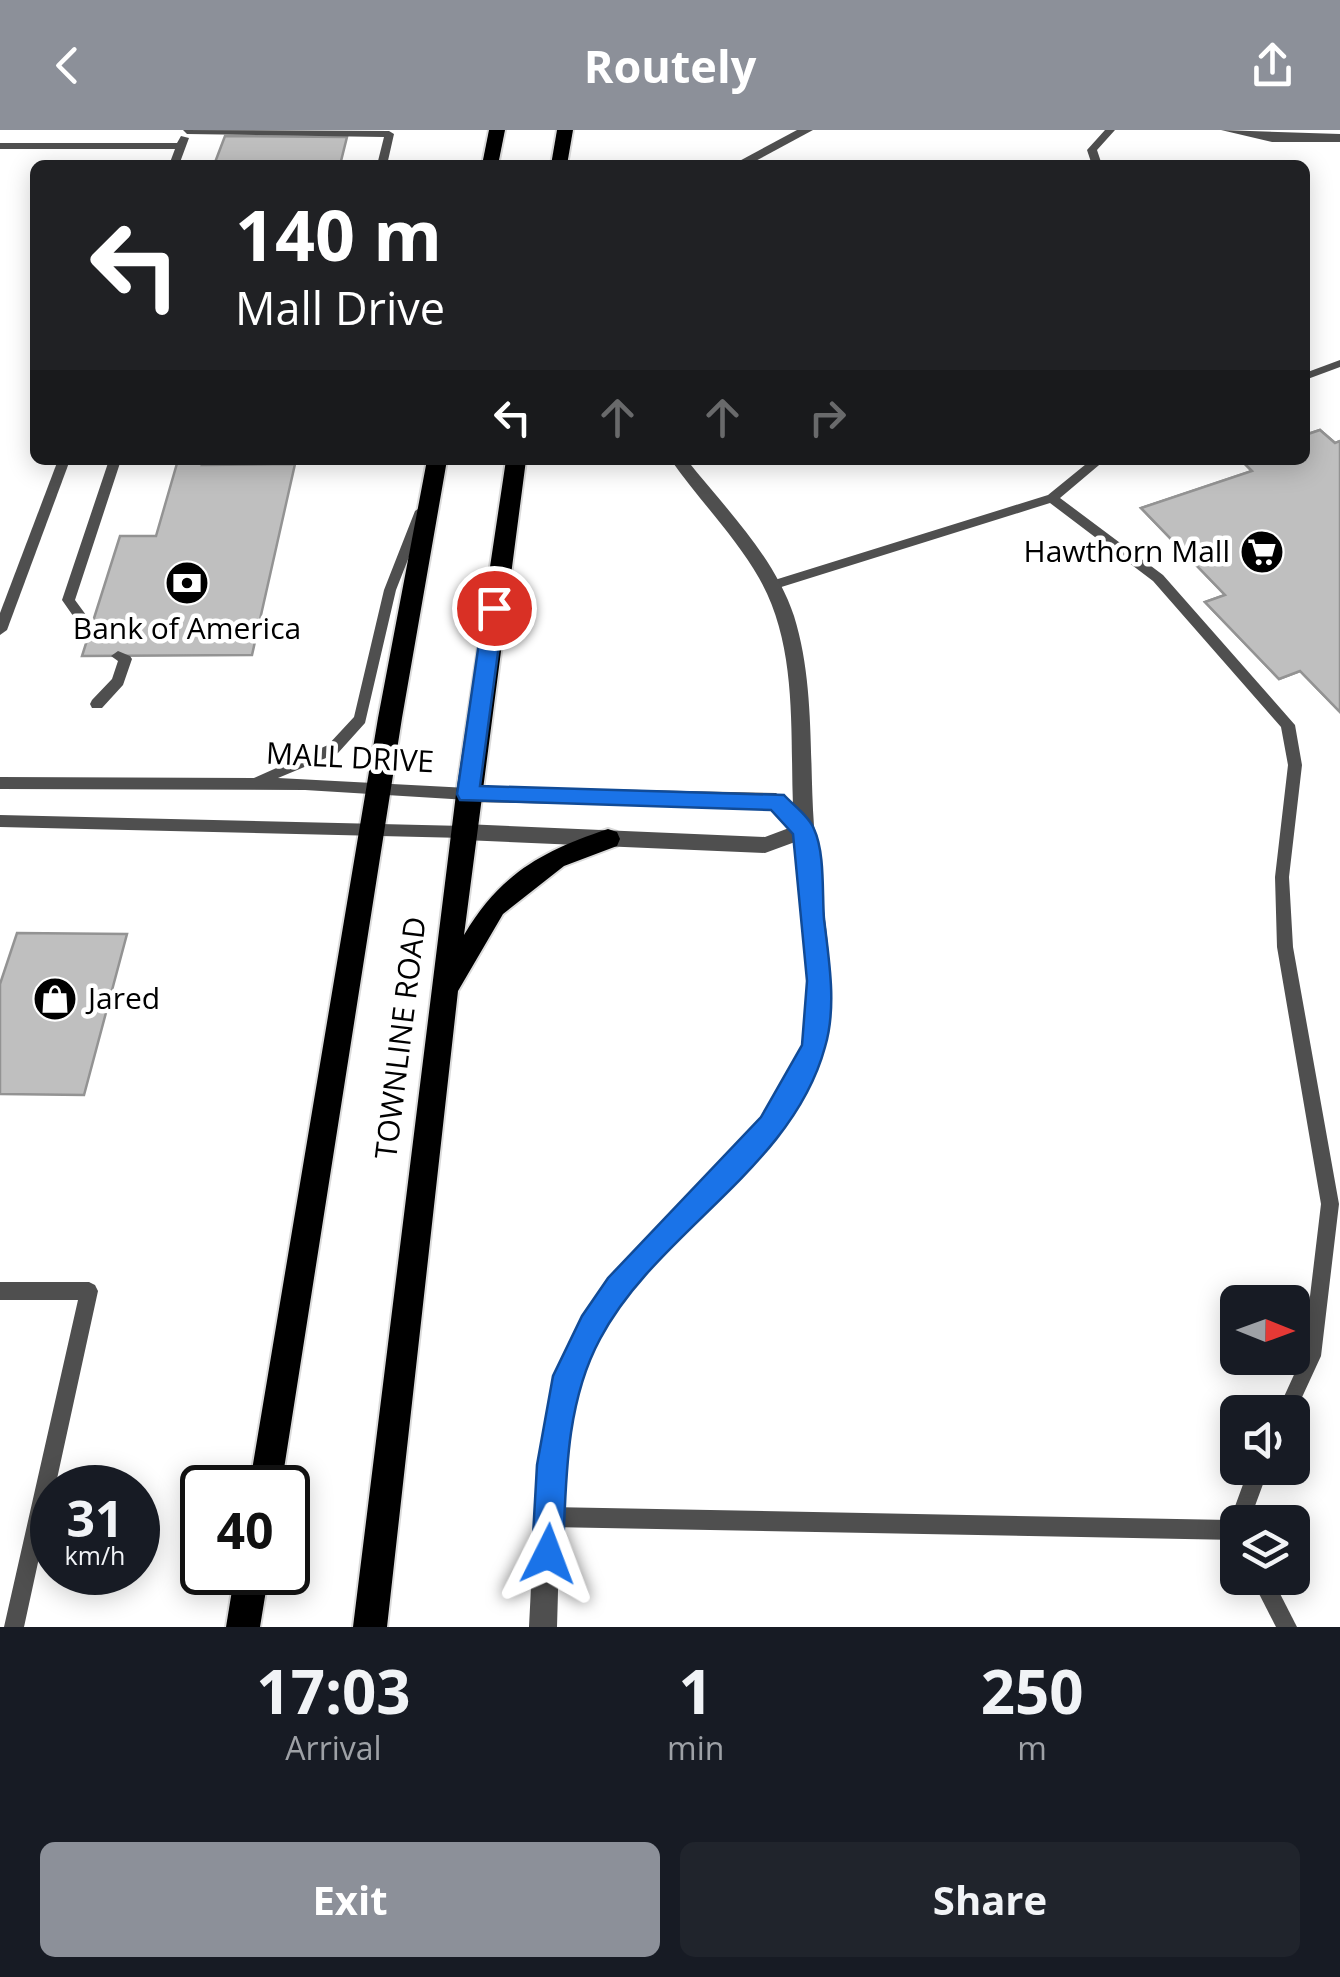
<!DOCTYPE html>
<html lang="en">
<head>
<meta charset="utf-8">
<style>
	:root { --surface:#171b24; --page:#20242c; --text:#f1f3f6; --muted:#9ea1a6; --accent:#8c9099 }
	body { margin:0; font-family:"Open Sans",sans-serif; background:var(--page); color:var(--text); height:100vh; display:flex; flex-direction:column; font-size:38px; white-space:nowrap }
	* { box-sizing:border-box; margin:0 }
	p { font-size:32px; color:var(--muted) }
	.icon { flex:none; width:55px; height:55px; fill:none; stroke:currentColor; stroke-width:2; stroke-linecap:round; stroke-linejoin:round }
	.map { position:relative; height:1497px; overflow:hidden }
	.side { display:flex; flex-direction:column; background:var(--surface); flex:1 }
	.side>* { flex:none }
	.top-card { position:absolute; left:30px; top:30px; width:1280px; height:305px; border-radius:15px; box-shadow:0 5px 25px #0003; background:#202124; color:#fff; overflow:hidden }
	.needle { width:65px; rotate:91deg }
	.buttons { position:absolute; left:1220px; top:1155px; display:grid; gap:20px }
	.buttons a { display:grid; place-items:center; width:90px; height:90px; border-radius:15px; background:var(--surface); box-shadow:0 5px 25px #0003; font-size:50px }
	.speed { position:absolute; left:30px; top:1335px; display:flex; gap:20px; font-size:50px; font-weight:700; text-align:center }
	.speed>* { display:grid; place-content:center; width:130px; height:130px; border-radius:50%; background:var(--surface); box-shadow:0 5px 25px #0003; line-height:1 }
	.speed small { font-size:25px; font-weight:400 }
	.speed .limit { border:5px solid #111; border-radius:15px; background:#fff; color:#111 }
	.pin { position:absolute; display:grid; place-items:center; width:85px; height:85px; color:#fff; margin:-42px; border:5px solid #fff; border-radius:50%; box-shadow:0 2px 10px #0007 }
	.me { position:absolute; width:110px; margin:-55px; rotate:3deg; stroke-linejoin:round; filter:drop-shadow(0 0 8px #0008) }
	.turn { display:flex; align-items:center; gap:35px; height:210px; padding:0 40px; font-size:45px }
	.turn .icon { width:130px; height:130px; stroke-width:2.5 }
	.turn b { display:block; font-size:70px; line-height:85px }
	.lanes { display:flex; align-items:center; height:95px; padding:0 40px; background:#0003; justify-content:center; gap:50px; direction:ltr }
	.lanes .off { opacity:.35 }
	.eta { display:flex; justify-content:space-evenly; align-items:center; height:170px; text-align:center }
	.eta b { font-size:60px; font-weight:700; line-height:70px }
	.primary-button { display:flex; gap:20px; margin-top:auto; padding:20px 40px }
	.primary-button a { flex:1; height:115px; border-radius:15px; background:var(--accent); color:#fff; font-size:40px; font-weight:700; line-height:115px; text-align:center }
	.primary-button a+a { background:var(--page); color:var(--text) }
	header { display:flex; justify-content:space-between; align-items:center; height:130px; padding:0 40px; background:var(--accent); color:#fff; font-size:45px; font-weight:700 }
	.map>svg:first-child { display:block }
	.building { fill:#bfbfbf; stroke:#939393; stroke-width:2.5 }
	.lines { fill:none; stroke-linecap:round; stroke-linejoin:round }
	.primary-casing { stroke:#dbdbdb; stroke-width:4 }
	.service { fill:#4f4f4f; fill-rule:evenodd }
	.tertiary { fill:#4f4f4f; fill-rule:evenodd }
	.primary { fill:#000; fill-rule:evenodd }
	.route { fill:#1a73e8; stroke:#114b97; stroke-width:2.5 }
	.labels { text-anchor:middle; stroke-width:9; stroke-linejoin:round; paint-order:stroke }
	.poi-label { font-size:30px; fill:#000; stroke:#fff; text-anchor:end }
	.street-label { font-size:30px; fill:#000; stroke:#fff }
</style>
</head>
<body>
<header><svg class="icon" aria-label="back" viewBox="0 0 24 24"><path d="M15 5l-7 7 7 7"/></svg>Routely<svg class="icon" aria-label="share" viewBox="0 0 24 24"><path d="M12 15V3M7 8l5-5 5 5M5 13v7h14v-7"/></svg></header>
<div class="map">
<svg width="1340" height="1497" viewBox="0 0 1340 1497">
	<rect width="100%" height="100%" fill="#fff"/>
	<!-- building -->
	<g class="building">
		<path d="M225,6l122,1 -7,28h-126z"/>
		<path d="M1320,300l15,13 5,-2v271l-40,-41 -21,8 -74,-77 20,-7 -84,-87 111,-37 -11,-11h64v-25z"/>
		<path d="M1320,300l15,13 5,-2v271l-40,-41 -21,8 -74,-77 20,-7 -84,-87 111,-37 -11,-11h64v-25z"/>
		<path d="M178,330h26l-2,5 93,-1 -43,191 -170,1 38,-120h36z"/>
		<path d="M17,803l110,1 -43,161 -84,-1v-110z"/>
	</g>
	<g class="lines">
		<defs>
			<g id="primary">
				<path d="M489,0h16l-7,35h-16z"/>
				<path d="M557,0h16l-6,35h-16z"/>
				<path d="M427,330h20l-45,258 -121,770h-32l129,-770z"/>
				<path d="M506,330h20l-62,475c36,-61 78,-84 144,-106l9,3 3,7 -3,7 -53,20 -61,48 -45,77 -71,636h-34l103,-833z"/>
				<path d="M235,1442h34l-9,55h-34z"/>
			</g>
		</defs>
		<!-- primary casing -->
		<use href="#primary" class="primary-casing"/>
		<!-- service -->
		<g class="service">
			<path d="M183,0l206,1 5,3 -7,31h-10l7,-28 -197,-3z"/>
			<path d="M1105,0h10l-18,20 5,15h-10l-5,-15z"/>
			<path d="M181,6l8,2 -10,27h-10l6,-16h-175v-6h177z"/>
			<path d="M1340,230v7l-35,13v-7z"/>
			<path d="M58,330h12l-63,170 -7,5v-22z"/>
			<path d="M109,330h12l-46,140 22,30 -7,5 -5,-2 -23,-33z"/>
			<path d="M1091,330h14l-45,38 103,77 132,150 7,40 -13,112 4,70 46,257 -18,152 -29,63v-7h-15l26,-57 18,-151 -44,-257 -2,-70 13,-112 -7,-38 -128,-146 -103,-78 -275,86 -5,1 -6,-4 1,-3 283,-88z"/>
			<path d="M421,377l6,4 -31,79 -31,133 -27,30 -60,25 190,10 7,6 -2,4 -5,2 -163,-10 -305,-1v-12l254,1 74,-33 26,-28 30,-127 31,-79z"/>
			<path d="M118,521l12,5 2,3 -9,26 -21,23h-10l-2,-4 2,-4 20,-21 6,-18 -7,-5z"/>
			<path d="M0,685l464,11 5,2 2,4 -2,4 -5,2 -464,-11z"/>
			<path d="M0,1152h89l6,3 3,6 -43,197h-3v10l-28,129h-20l74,-327h-78z"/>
			<path d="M1249,1338h20l-20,54h-11l-1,18 -688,-13 -7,-3 -3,-7 3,-7 7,-3 681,13z"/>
			<path d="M1251,1448h21l25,49h-21z"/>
		</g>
		<!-- tertiary -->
		<g class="tertiary">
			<path d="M797,0h16l-65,35h-16z"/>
			<path d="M1221,0l119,4v8h-68z"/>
			<path d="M671,330h16c38,48 87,96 107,156 21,67 15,141 20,210 5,83 36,176 -4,254 -42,85 -123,140 -181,213 -75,93 -68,221 -72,334h-28c6,-105 3,-216 55,-311 25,-44 64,-79 100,-114 40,-40 85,-83 110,-134 31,-65 7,-158 1,-226l-30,11 -301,-13 -7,-2 -3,-6 3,-6 7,-2 301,13 24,-9 -18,-20 -303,-6 -10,-8 10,-8 308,7 17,14c-3,-76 5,-161 -34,-229 -24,-42 -60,-78 -88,-118z"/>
		</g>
		<!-- primary -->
		<use href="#primary" class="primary"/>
	</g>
	<!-- route -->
	<path class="route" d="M494,471l10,7 -24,178 304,9c9,10 25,21 30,34 11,24 8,63 10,90 5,41 13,88 1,128 -33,122 -168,184 -225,292 -35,65 -34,143 -37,215l-5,10 -10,5 -11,-5 -5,-10 5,-89 16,-89 29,-60 26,-38 153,-161 41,-72 5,-64 -14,-147 -22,-24 -311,-10 -3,-6 27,-186z"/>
	<!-- icons -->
	<defs>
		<symbol id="supermarket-disc" viewBox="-11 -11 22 22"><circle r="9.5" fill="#000" stroke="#fff"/><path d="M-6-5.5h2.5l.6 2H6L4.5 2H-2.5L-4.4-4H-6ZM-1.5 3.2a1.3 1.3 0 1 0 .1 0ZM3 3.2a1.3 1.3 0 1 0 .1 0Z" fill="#fff"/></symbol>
		<symbol id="bank-disc" viewBox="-11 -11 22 22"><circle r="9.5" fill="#000" stroke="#fff"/><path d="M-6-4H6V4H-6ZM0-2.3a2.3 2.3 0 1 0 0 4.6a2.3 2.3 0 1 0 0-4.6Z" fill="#fff"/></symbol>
		<symbol id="shop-disc" viewBox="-11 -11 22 22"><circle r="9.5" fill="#000" stroke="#fff"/><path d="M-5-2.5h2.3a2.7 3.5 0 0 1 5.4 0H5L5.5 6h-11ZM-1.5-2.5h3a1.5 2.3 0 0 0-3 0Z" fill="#fff"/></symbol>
	</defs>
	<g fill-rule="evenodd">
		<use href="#supermarket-disc" x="1237" y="397" width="50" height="50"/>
		<use href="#bank-disc" x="162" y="428" width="50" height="50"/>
		<use href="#shop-disc" x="30" y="844" width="50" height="50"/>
	</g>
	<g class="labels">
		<!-- poi labels -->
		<g class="poi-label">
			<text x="1230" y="432">Hawthorn Mall</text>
			<text x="187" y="509" text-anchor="middle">Bank of America</text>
			<text x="88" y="879" text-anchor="start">Jared</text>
		</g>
		<!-- street labels -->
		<g class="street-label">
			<text transform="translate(350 628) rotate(3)" y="10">MALL DRIVE</text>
			<text transform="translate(401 908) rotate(-83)" y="10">TOWNLINE ROAD</text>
		</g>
	</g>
</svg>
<div class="buttons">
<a><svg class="needle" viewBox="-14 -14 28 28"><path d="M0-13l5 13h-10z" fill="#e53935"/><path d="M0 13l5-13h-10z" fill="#9ea1a6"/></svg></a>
<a><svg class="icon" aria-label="sound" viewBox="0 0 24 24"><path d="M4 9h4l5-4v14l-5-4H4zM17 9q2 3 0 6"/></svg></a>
<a><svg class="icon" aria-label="layers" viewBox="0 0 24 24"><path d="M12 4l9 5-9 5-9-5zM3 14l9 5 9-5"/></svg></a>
</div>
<div class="speed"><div>31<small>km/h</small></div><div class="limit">40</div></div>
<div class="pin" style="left:494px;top:478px;background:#d93025"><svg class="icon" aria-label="arrive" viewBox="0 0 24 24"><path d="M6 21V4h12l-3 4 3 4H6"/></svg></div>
<svg class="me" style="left:548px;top:1424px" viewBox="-20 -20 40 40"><path d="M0-17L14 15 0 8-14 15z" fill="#1a73e8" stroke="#fff" stroke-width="4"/></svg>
<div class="top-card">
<div class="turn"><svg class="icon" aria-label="left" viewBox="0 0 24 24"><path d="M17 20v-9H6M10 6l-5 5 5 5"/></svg><div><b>140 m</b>Mall Drive</div></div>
<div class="lanes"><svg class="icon" aria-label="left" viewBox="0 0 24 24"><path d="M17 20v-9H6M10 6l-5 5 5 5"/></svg><svg class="icon off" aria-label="ahead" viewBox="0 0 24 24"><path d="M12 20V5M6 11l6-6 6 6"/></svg><svg class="icon off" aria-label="ahead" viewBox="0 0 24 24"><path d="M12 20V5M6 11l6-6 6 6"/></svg><svg class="icon off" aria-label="right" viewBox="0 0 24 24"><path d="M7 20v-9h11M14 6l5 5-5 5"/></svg></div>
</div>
</div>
<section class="side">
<div class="eta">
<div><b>17:03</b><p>Arrival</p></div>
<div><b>1</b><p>min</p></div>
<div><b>250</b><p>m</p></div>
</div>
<div class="primary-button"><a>Exit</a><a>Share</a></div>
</section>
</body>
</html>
